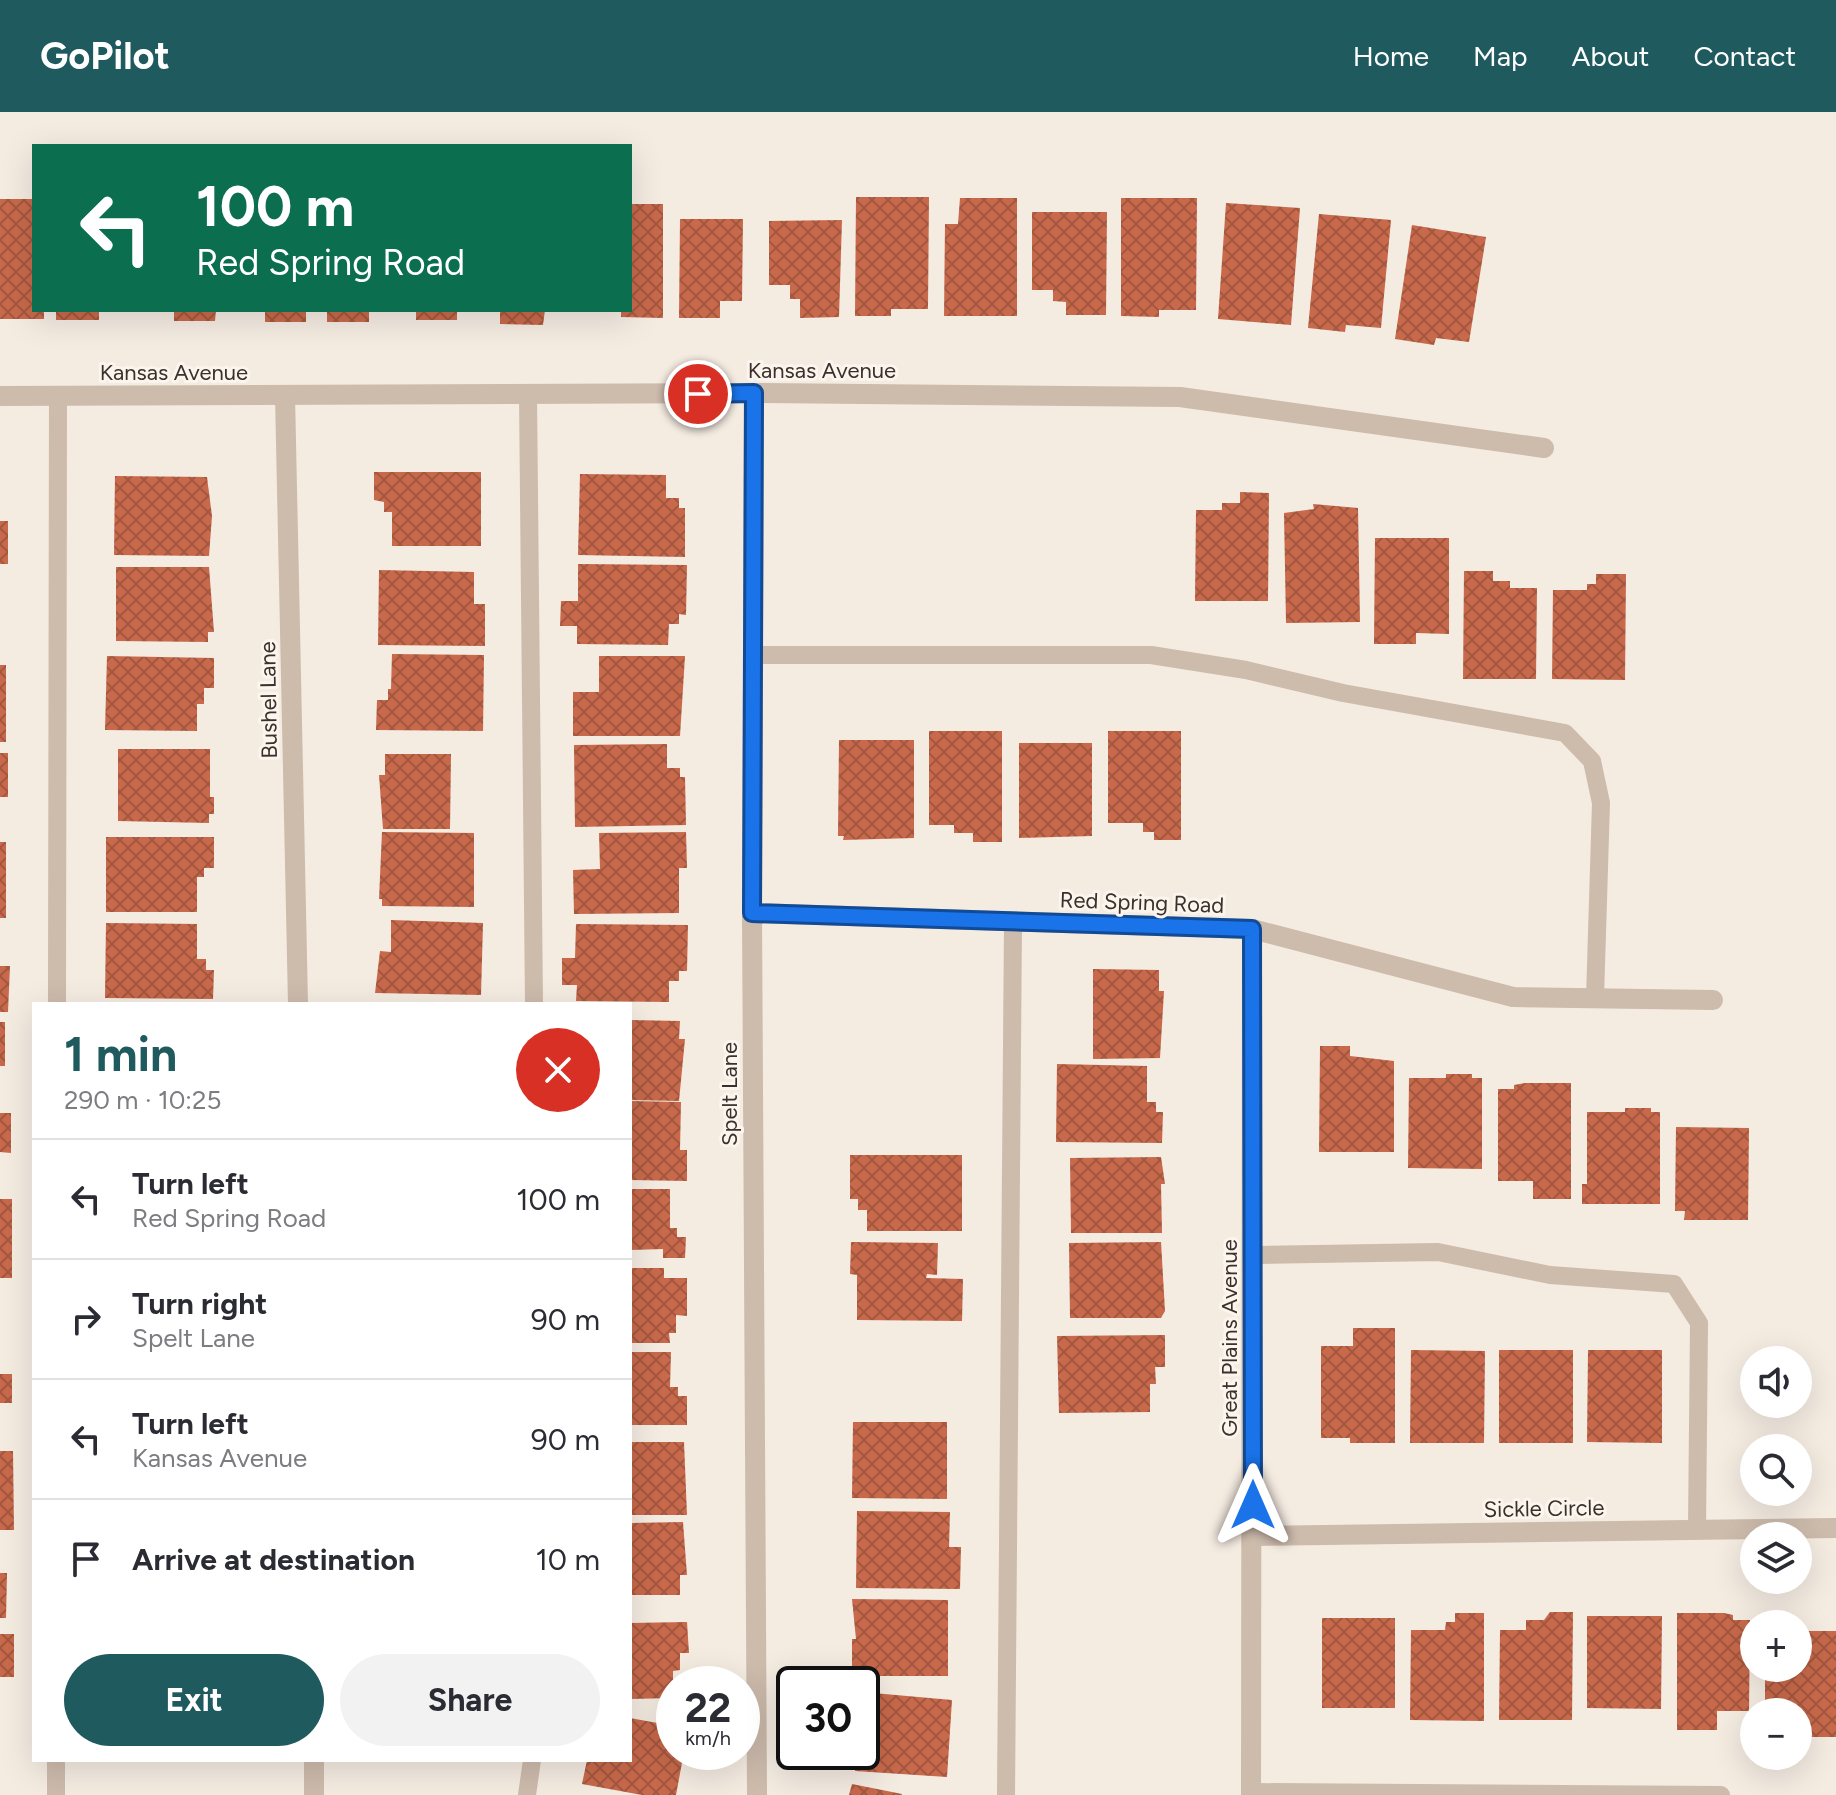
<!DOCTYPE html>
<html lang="en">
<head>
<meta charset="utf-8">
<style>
	:root { --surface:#fff; --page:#f2f2f3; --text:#2b2b33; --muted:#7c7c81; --line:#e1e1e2; --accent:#1f5a5e }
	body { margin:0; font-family:Figtree,sans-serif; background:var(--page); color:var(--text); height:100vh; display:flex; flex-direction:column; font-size:30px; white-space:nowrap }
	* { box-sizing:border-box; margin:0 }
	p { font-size:26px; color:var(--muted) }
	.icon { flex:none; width:44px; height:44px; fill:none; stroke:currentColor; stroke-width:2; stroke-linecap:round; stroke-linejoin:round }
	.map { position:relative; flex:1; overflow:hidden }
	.drawer { position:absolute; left:32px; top:890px; width:600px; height:760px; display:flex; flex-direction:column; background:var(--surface); border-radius:0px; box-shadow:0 8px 32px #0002 }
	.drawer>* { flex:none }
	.hud { position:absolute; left:32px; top:32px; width:600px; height:168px; border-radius:0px; box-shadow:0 8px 32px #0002; background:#0b6e4f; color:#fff; overflow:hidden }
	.controls { position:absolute; left:1740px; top:1234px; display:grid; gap:16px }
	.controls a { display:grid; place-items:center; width:72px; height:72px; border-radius:50%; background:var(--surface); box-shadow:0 8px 32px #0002; font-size:40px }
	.speed { position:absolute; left:656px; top:1554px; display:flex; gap:16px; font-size:40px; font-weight:700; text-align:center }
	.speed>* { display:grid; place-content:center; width:104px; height:104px; border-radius:50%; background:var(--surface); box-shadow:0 8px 32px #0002; line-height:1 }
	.speed small { font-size:20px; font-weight:400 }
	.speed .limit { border:4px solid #111; border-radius:12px; background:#fff; color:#111 }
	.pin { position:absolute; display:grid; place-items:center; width:68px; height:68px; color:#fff; margin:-34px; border:4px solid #fff; border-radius:50%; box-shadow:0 2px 8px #0007 }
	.me { position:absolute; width:88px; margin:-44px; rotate:0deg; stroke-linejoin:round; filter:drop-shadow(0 0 6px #0008) }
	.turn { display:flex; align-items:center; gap:28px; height:168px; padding:0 32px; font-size:36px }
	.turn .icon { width:104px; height:104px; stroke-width:2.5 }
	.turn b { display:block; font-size:56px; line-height:68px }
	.round { display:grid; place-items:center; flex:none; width:84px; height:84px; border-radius:42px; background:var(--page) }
	.headline { display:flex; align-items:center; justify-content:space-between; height:136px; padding:0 32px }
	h1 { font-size:48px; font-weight:700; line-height:60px; color:var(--accent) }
	.button { display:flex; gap:16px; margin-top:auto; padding:16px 32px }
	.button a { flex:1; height:92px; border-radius:48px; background:var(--accent); color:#fff; font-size:32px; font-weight:700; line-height:92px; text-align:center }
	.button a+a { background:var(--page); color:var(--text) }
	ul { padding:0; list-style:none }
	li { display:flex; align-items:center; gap:24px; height:120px; padding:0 32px; border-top:2px solid var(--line) }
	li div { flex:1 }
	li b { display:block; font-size:30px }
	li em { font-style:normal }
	header { display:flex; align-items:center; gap:48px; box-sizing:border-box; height:112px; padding:0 40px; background:var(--accent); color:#fff }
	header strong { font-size:38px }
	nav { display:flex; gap:44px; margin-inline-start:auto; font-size:28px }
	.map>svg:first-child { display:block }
	.building { fill:url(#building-cross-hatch) }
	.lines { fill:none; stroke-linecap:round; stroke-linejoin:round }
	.lane { stroke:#cdbbac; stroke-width:18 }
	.street { stroke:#cdbbac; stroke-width:20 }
	.route-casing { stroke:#114b97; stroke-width:20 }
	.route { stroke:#1a73e8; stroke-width:14 }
	.labels { text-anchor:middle; stroke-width:6; stroke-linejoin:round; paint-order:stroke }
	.street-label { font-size:22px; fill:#3b302b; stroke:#fbf5ee }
</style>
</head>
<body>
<header>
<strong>GoPilot</strong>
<nav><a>Home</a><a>Map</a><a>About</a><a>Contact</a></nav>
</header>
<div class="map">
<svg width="1836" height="1683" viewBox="0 0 1836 1683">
	<defs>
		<pattern id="building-cross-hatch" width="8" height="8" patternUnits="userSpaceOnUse" patternTransform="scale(2)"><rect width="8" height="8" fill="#c8694b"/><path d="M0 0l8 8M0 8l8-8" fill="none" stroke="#a4573f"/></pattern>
	</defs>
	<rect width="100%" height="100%" fill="#f4ebe1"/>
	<!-- building -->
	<g class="building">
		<path d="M856,85h73l-1,112h-37v7h-36z"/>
		<path d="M960,86h57v118h-73l1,-92h13z"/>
		<path d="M1121,86h76l-1,112h-37v7l-38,-1z"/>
		<path d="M0,87h34v111h10v9h-44z"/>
		<path d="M1226,91l74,5 -9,117 -73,-6z"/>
		<path d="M630,92h33v114l-42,-1v-7h9z"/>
		<path d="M1032,100h75l-1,103h-40v-13l-13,-1v-11h-21z"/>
		<path d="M1319,102l72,6 -10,108 -35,-3 -1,7 -37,-4z"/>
		<path d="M680,107h63l-1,82h-22v17h-41z"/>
		<path d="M842,108l-3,97 -39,1v-19h-10v-14h-21v-64z"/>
		<path d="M1412,113l74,12 -17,105 -33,-4 -2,7 -39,-6z"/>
		<rect x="56" y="198" width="43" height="10"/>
		<path d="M174,198h42l-1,11h-41z"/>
		<rect x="265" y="198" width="41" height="12"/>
		<rect x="327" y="198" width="42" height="12"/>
		<rect x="416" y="198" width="41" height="10"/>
		<path d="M500,198h45l-2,15 -43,-1z"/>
		<path d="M374,360h107v74h-89v-34h-8v-10l-10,-2z"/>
		<path d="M580,362l86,1v23h13v10h6v49l-107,-2z"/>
		<path d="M115,364l92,1 5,39 -3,40 -95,-1z"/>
		<path d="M1240,380l29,1 -1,108h-73l1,-91h26v-7h18z"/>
		<path d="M1313,392l45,4 2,114 -74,1 -2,-110 30,-4z"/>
		<rect x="0" y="409" width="8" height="43"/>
		<path d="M1375,426h74v96l-33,-1v11h-42z"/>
		<path d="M578,452l109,1 -1,50 -7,-1v10h-10l-1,21 -91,-1v-18h-17l1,-25h17z"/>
		<path d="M116,455h93l5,65h-6v10l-92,-1z"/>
		<path d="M379,458l95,2v32h11v42l-107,-1z"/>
		<path d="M1464,459h29v10h17v7h27l-1,91h-73z"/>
		<path d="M1596,462h30l-1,106 -73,-1 1,-89h34v-6h9z"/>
		<path d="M392,542l92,1 -1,76 -107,-1 1,-30h11v-11h3z"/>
		<path d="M107,544l107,2v30h-10v16h-7v27l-92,-1z"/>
		<path d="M599,544h86l-5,80h-107v-44h26z"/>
		<rect x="0" y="553" width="6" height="77"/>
		<path d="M929,619h73v111h-29v-9h-19v-8h-25z"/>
		<path d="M1108,619h73v109h-27v-8h-11v-9h-35z"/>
		<path d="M839,628h75v98l-71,2 1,-4h-6z"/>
		<path d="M1019,631h73v93l-73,2z"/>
		<path d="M667,632v24h13v9h5l1,48 -111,2 -1,-82z"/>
		<path d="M118,637h92v48h4v17h-5v9l-91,-2z"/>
		<rect x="0" y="641" width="8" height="44"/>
		<path d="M385,642h66l-1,75h-67l-4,-54h6z"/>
		<path d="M382,720l92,1v74l-92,-1v-7h-3z"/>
		<path d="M686,720l1,36h-8v45l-105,1 -1,-44 27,-1 -1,-36z"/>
		<path d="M106,725h108v31h-10v9h-7v35h-91z"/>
		<rect x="0" y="730" width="6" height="76"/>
		<path d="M391,808l92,3 -2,72 -106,-2 5,-42 11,1z"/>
		<path d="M106,811l91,1v35h9v11h8l-1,29 -108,-1z"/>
		<path d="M576,812l112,1 -1,46h-8v10h-10v21l-93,-1 1,-16h-15v-27h13z"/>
		<path d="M0,854h10l-2,46h-8z"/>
		<path d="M1093,857l66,1v21h5l-4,67 -67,1z"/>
		<path d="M630,908l50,1 -1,18h6l-6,62 -49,-1z"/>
		<rect x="0" y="910" width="5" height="44"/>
		<path d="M1320,934h30v10l44,5v91h-75z"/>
		<path d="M1057,952l90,2v36h9v10h7l-1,31 -106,-1z"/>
		<path d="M1446,962h26v4h10v91l-74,-1 1,-90h37z"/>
		<path d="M1525,971h46v116h-38v-18h-35v-92h16v-4z"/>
		<path d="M630,989l51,1 -1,48h7v31l-57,-1z"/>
		<path d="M1625,996h26v4h9v92h-78v-20h5v-72h38z"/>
		<path d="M0,1001h11v40l-11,-1z"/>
		<path d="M1676,1015l73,1 -1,92h-64l1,-9h-10z"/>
		<path d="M850,1043h112v76h-95v-21h-9v-11h-8z"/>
		<path d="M1161,1045l4,27h-4l1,49h-91l-1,-75z"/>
		<path d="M630,1077h40v39h7v9h9l-1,21h-22v-9l-33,1z"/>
		<rect x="0" y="1087" width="12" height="79"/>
		<path d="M851,1130l87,1 -1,32 -10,-1 -1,4 37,1 -1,42 -105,-1v-45l-7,-1z"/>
		<path d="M1161,1130l4,69 -4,7h-91l-1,-75z"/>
		<path d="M630,1156h34v10h23v38l-11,-1v18h-7l1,10h-40z"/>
		<path d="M1353,1216h42v115h-45v-5h-29v-92h32z"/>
		<path d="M1165,1223v32h-10l1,17h-6v28l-91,1 -2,-77z"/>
		<path d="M1411,1238l74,1 -1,92h-74z"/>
		<rect x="1499" y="1238" width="74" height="93"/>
		<path d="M1588,1238h74v93l-75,-1z"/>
		<path d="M630,1240h41l-1,35h8v9h9v29h-57z"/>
		<rect x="0" y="1262" width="12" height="29"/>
		<path d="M853,1310h94v77l-95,-1z"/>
		<path d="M630,1330h54l3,73h-57z"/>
		<path d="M0,1339h13l1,79h-14z"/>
		<path d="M857,1399l93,1 -1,35h12l-1,42 -104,-1z"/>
		<path d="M683,1410l4,53h-7v20h-50v-72z"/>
		<path d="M0,1461h7l-1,45h-6z"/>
		<path d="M852,1487l96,1v76h-92v-8h-4v-29h4z"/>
		<path d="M1550,1500h23l-1,108h-73l1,-90h26v-10h18z"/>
		<path d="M1455,1501h29v108l-74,-1 1,-90h34l1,-8h9z"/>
		<path d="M1677,1501h47l9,2v5h17l-1,91h-32v19h-40z"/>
		<path d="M1587,1504h75l-1,93 -74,-1z"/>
		<rect x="1322" y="1506" width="73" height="90"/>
		<path d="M687,1510l2,31h-9v17l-7,1v27l-43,1v-76z"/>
		<path d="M1798,1519h38v106h-37l-1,-25h-33v-44h33z"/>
		<rect x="0" y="1522" width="14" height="43"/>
		<path d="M862,1580l90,8 -5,77 -92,-6 1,-19h6z"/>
		<path d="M630,1606l44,8v26h10l-8,43h-34l-60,-11 5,-24h43z"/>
		<path d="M852,1672l50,10v1h-53z"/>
	</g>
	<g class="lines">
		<!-- lane -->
		<g class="lane">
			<path d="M528,282l6,610"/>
			<path d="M753,543h398l95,15 97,23 222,40 27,28 9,42 -6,195"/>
			<path d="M57,892l1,-608"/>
			<path d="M1253,1143l185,-3 112,23 124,9 25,39 -2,207"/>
			<path d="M1251,1680l470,3"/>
			<path d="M56,1683v-35"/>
			<path d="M527,1683l5,-35"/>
			<path d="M1006,1683l7,-873"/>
		</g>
		<!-- street -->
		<g class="street">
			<path d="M754,281l-2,520 5,882"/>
			<path d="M285,283l13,609"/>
			<path d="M0,284l754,-3 426,4 364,51"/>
			<path d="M752,801l500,16 261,68 200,3"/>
			<path d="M1253,1424l583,-8"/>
			<path d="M314,1648v35"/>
			<path d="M1251,1683l1,-866"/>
		</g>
	</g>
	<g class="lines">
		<defs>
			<path id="route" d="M698,282l56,-1 -2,520 500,16 1,576"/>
		</defs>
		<!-- route casing -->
		<use href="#route" class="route-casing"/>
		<!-- route -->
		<use href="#route" class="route"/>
	</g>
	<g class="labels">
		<!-- street labels -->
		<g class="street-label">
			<text x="822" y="266">Kansas Avenue</text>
			<text x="174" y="268">Kansas Avenue</text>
			<text transform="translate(268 588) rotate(-91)" y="8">Bushel Lane</text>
			<text transform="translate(1142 790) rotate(2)" y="8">Red Spring Road</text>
			<text transform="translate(729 982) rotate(-90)" y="8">Spelt Lane</text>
			<text transform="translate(1229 1226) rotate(-90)" y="8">Great Plains Avenue</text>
			<text transform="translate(1544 1396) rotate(-1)" y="8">Sickle Circle</text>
		</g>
	</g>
</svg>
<div class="controls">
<a><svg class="icon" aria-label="sound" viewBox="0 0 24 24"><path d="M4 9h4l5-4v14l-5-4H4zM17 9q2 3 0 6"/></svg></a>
<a><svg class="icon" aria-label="search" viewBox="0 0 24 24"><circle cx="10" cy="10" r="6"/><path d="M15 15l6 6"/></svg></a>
<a><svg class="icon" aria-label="layers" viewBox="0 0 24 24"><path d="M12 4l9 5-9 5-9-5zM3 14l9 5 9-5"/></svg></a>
<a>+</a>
<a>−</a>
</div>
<div class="speed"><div>22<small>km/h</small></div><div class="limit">30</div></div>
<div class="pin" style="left:698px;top:282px;background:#d93025"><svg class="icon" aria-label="arrive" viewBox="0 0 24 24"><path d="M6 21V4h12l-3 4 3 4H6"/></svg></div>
<svg class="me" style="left:1253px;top:1393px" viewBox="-20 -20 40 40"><path d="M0-17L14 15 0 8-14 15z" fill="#1a73e8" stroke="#fff" stroke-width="4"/></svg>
<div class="hud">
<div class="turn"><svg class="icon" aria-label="left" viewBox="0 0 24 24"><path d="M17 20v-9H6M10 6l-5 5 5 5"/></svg><div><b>100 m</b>Red Spring Road</div></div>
</div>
<section class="drawer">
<div class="headline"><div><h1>1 min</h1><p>290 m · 10:25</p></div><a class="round" style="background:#d93025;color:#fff"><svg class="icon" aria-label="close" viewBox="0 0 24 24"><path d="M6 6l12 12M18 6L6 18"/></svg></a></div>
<ul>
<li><svg class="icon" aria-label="left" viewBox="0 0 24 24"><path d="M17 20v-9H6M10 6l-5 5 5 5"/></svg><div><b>Turn left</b><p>Red Spring Road</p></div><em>100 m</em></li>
<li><svg class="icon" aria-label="right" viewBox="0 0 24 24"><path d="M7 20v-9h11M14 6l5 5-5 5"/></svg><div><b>Turn right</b><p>Spelt Lane</p></div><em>90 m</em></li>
<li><svg class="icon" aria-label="left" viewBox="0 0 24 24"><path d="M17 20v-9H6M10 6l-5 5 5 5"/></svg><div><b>Turn left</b><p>Kansas Avenue</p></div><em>90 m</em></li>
<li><svg class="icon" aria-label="arrive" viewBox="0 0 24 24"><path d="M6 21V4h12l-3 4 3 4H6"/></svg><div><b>Arrive at destination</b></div><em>10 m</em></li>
</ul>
<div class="button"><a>Exit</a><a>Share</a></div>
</section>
</div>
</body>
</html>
